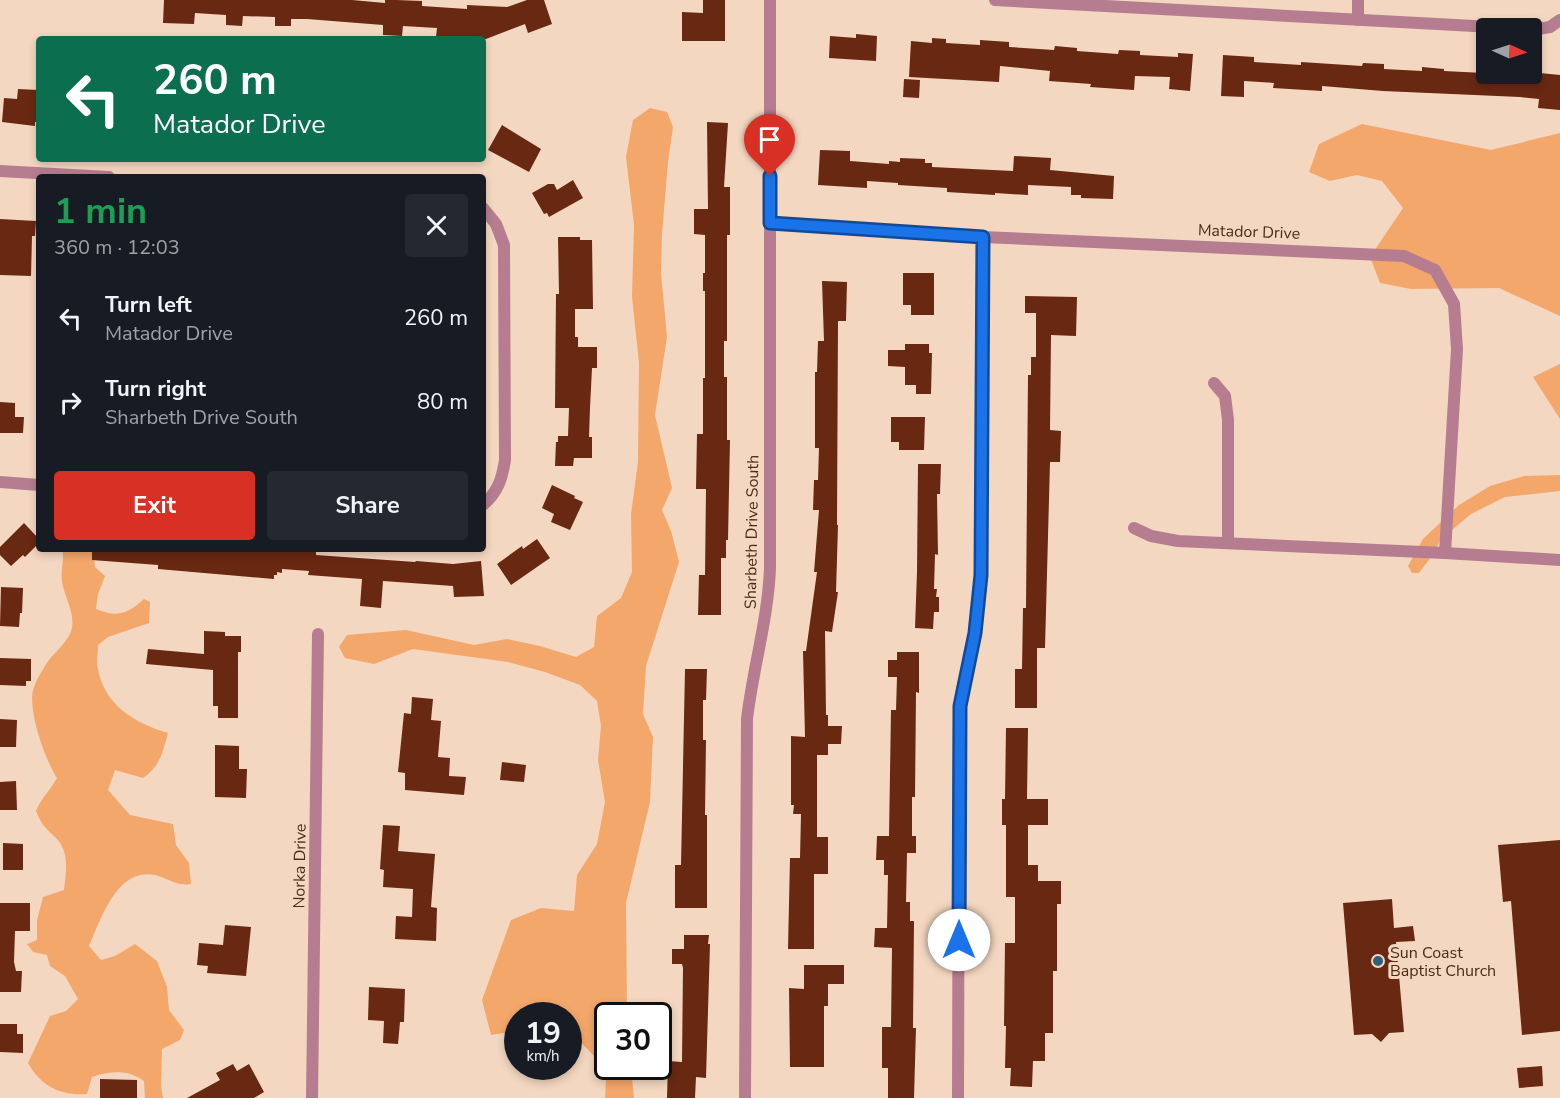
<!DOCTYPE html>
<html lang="en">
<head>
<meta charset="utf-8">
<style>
	:root { --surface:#171b24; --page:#242831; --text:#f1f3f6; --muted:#9ea1a6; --accent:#d93025 }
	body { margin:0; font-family:"Nunito Sans",sans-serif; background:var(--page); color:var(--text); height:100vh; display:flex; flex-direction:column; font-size:22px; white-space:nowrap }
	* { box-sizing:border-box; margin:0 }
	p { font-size:20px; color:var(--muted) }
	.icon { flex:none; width:33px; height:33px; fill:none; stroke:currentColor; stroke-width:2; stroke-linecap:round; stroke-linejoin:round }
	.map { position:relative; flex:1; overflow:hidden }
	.sheet { position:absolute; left:36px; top:174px; width:450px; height:378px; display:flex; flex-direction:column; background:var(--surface); border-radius:6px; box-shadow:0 3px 9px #0003 }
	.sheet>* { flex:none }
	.guide { position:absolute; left:36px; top:36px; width:450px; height:126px; border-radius:6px; box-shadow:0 3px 9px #0003; background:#0b6e4f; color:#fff; overflow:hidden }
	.needle { width:39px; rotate:93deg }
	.controls { position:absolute; left:1476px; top:18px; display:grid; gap:12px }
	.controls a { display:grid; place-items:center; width:66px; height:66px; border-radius:6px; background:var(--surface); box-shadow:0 3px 9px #0003; font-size:30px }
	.speed { position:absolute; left:504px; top:1002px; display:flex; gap:12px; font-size:30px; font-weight:700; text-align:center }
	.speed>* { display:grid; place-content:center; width:78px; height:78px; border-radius:50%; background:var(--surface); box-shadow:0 3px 9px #0003; line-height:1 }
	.speed small { font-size:15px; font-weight:400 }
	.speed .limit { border:3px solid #111; border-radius:9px; background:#fff; color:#111 }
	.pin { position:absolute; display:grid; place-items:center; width:51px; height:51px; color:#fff; margin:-62px -26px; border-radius:50% 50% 50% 0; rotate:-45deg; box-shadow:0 0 6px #0007 }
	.pin .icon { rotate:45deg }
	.me { position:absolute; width:66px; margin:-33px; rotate:0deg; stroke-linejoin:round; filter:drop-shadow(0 0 4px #0008) }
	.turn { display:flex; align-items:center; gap:21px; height:126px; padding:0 18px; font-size:27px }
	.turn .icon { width:78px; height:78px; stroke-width:2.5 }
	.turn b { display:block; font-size:42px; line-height:51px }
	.round { display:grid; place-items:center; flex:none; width:63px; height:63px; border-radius:6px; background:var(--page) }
	.overview { display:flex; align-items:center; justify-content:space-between; height:102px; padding:0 18px }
	h1 { font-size:36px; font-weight:700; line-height:45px; color:#1e9e55 }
	.action { display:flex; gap:12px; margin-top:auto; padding:12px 18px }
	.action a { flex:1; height:69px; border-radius:6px; background:var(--accent); color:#fff; font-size:24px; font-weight:700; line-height:69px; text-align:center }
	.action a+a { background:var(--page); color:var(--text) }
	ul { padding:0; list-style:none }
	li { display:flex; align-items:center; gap:18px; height:84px; padding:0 18px }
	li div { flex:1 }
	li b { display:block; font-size:22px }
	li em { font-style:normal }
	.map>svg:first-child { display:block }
	.green { fill:#f4a76a }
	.building { fill:#692812 }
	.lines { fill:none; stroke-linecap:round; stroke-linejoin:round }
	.street { stroke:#b67d90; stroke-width:12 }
	.route-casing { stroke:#114b97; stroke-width:15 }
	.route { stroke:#1a73e8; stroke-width:10 }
	.poi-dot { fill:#2f5f7d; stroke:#f4d7c1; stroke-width:2 }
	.labels { text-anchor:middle; stroke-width:6; stroke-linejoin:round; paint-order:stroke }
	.street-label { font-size:16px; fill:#4a2d16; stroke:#f4d7c1 }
	.poi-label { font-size:16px; fill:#4a2d16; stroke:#f4d7c1; text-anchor:start }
</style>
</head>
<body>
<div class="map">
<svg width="1560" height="1098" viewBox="0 0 1560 1098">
	<rect width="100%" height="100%" fill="#f4d7c1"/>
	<!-- green -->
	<g class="green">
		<path d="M650,108l17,4 6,15 -5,35 -6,72 -1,39 6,64 -12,78 17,73 -10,22 9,21 8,31 -33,104 -3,48 10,23 -3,65 -24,101 1,112 -19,1v50l23,1 3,31h-29l1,-18 -10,-22 -27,-28 -1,-14h-50l-1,15 -26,4 -9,-35 29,-80 30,-12 33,3 3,-36 20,-31 8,-42 -7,-42 3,-34 -4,-25 -17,-16 -35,-13 -37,-10 -95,-13 -39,15 -29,-6 -6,-11 8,-12 59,-5 68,15 33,-6 33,7 36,11 18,-10 3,-31 24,-18 11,-26 -1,-58 7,-52 1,-99 -7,-66 2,-72 -8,-68 7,-37z"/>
		<path d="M1362,124l129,26 69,-17v183l-61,-28 -88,1 -31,-6 -10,-26 33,-49 -21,-27 -25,-6 -27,6 -21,-9 10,-28z"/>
		<path d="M1560,364v55l-27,-42z"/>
		<path d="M1560,475v16l-55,6 -34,17 -31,26 -6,13 -15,20h-7l-4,-7 15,-27 36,-34 31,-19 34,-10z"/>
		<path d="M62,549h31l2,18 10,9 -7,18 -2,15c21,9 31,5 48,-10l6,3 -1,21 -41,14 -10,8c0,8 -2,17 0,24 7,37 37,54 70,64 -5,18 -8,34 -25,45l-28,-8 -7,20 22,25 43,9 3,21 13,18 2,21c-12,3 -24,-6 -36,-9 -38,-8 -54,44 -66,71l12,14 14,-4 20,-12 22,17 10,26 2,23 15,20 -4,10 -18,9 -1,37 2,12h-18l-1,-17c-16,-12 -34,-10 -52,-4l-5,17c-27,2 -46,-8 -59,-31l22,-47 16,-5 12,-12 -13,-23 -15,-10 -3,-11 -14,-3 -6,-8 10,-4v-20l6,-23 21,-7c2,-18 6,-38 -8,-52 -12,-12 -13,-11 -20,-27 5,-13 14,-20 21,-33 -12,-18 -31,-71 -23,-91 2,-7 7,-14 11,-21 6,-11 19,-20 25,-32 8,-18 -6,-36 -8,-53 -2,-11 3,-21 0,-32z"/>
	</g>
	<!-- building -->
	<g class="building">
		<path d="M164,0h188l33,3v-3h11l26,1v5l45,3v-4l40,2 20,-7h17l8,24 -24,9 -3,-9 -39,15h-17l-33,-2 1,-9 -34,-2 -1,10 -19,-1v-10l-76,-6h-16v7h-16v-9l-32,-1 -1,10 -16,-1v-10l-31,-2 -1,11 -31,-1z"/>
		<path d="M703,0h22v41h-43v-29l21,1z"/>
		<path d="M856,34l21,2 -1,25 -47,-3 1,-22 26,2z"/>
		<path d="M932,38l14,1v4l34,2v-5l29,2v5l45,3 1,-4 22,2v3l41,3 1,-4 21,1v4l38,2v-4l15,1 -3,37 -21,-2 1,-12 -35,-1 -1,14 -44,-3 1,-3 -42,-3 1,-10 -50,-5 -1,16 -90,-5 2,-36 21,2z"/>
		<path d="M1223,55l31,2v5l47,3v-3l61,4 1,-3 21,1v5l38,2v-4l22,2v2l60,3 36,3v-4l20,2v35l-22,-2 1,-9 -19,-2 -137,-6 -61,-5v5l-49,-3 1,-5 -30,-2v16l-23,-1z"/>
		<path d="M904,79l16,1 -1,18 -16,-1z"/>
		<path d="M18,89l21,1v32h-4v4l-33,-4 2,-24 13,1z"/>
		<path d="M707,122l21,1 -4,64h6v48h-3v106h-3v36h3v63h3l-1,49 -1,51h-2v18h-5v57h-23l1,-40h6l1,-86h-10l1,-55h6v-56h2v-87h-2v-18h2v-38l-11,-1v-25h14z"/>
		<path d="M502,125l39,24 -12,23 -41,-22z"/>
		<path d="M820,150l30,1v10l39,3v-3l11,1v-4l25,1v4h7v4l81,4 1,-15 37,2 -1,12 64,6 -1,23 -32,-1v-3h-10v-8l-43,-2v10l-33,-2v2l-48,-3v-4l-49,-3v-2l-31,-2v7l-49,-3z"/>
		<path d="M573,180l10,18 -34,19 -2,-4 -3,1 -12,-21 16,-9h6l3,6z"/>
		<path d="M0,219l36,2 -1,15h-3l-1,40 -31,-1z"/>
		<path d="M558,237h22v3h12l1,69h-18v28h3v10h19v21h-5l-2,40 -1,29h3v21h-18l-1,8h-18l1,-24h2v-6h10l1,-28h-14l1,-114h3z"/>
		<path d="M903,273h31v42h-23v-10h-8z"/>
		<path d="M822,281l25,1 -1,39h-8l-1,204h1l-2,67h2l-6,40 -7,-1 1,84h2v11h14l-1,18h-13v11h-11v82h11v37h-14v75h-26l2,-91h10l1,-44h-8l1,-9h-3v-69l14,1 -2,-86h3l11,-79h-3l5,-62h-6l1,-30h4l1,-32h-4v-76h2l1,-31h6z"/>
		<path d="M1025,296l52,1 -1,39 -25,-1 -1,95 11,1 -1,31h-10l-5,186h-8v60h-22v-39h7l1,-61h3l2,-233h3v-18h5v-44h-11z"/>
		<path d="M905,344h24v9h3l-1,41h-15v-9h-11v-18l-17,-1v-16h17z"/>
		<path d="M0,402l15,1v14h9l-1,16h-23z"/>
		<path d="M891,417h34l-1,33h-25v-8h-8z"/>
		<path d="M918,464h23l-1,30h-3l1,61 -3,-1 -1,35h3l-1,8h3v15h-5l-1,17 -18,-1 2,-56z"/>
		<path d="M552,485l23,11 -1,2 9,4 -13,28 -19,-8 3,-8 -12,-6z"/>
		<path d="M24,523l15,16v4l-14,14 -2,-2 -12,11 -11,-11v-8z"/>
		<path d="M537,539l13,19 -39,27 -14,-21 25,-18 1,3z"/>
		<path d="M92,549h85l34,3 1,-3h67l37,3v3l99,7 1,-1 37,3 28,-3 3,35 -30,1 -1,-11 -70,-5 -2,27 -21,-2 2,-27 -54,-4 1,-4 -27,-2v4l-5,-1v3h-3v4l-116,-10v-4l-66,-5z"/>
		<path d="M1,587l22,1 -1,25h-2l-1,14 -19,-1z"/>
		<path d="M204,631l21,1v4h16v16h-3v66h-20v-12h-5v-36l-67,-6 2,-15 56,5z"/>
		<path d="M897,652h22v41l-3,-1 -1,105h-3v39h4v17h-9l-1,49h4v19h4l-1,107h3l-2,70h-26v-30h-6v-41h9l1,-79 -18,-1 1,-19h12l1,-53h-4v-15h-8l1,-24h12l2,-126h5l1,-33h-9v-17h9z"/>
		<path d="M0,658l31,1v22h-5v5l-26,-1z"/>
		<path d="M685,669h22l-1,31h-3v40h3l-1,75h2v93h-32v-43h6z"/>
		<path d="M412,697l21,2 -2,21 10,1 -3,36 12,1 -1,18 17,1 -2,18 -59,-5v-17l-7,-1 6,-59 7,1z"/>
		<path d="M0,719l17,1 -1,27h-16z"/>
		<path d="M1006,728h22l-1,71h21v26h-20v40h10v16h23v23h-4v67h-4v62h-8v28h-12l-1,26 -22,-1 1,-18h-6l1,-42h-2l1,-83h10v-46h-9v-72h-4v-26h3z"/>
		<path d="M215,745l24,1v23h8l-1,29 -31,-1z"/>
		<path d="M502,762l24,3 -2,17 -24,-2z"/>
		<path d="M16,781l1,29h-17v-28z"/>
		<path d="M383,825l17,1 -2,25 37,3 -4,53 6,1 -1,33 -41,-2 1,-23 16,1 1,-28 -30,-2 1,-17 -4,-1z"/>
		<path d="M1560,840v191l-38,4 -11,-134 -8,1 -5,-57z"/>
		<path d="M3,843l20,1v26h-20z"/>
		<path d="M1392,899l2,29 19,-2 2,15 -19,1 8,90 -15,1 -8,9 -9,-8 -18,1 -11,-132z"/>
		<path d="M0,903h30v28h-15l-1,31 2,9h6l-1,21h-21z"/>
		<path d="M225,925l26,2 -5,49 -39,-3 1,-7 -11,-1 2,-22 24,2z"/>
		<path d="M684,935h25l-1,9h2l-4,134 -10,-1 -1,21h-28l1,-37 14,1 1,-94 -1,-4h-10v-15h12z"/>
		<path d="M804,965h40v19h-16v22h-4v61h-34l-1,-79 15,1z"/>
		<path d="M369,987l36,2 -1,33h-4l-2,22 -15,-1 1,-22 -16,-1z"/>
		<path d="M0,1024h17v10h6v19l-23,-1z"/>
		<path d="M233,1064l4,7 12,-7 15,28 -10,6h-67l33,-18 -4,-7z"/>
		<path d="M1542,1066l1,20 -24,2 -2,-20z"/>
		<path d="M100,1079l37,1v18h-37z"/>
	</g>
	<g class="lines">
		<!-- street -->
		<g class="street">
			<path d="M995,0l516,28"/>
			<path d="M1358,0v20"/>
			<path d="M1532,30l18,-3 10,-7"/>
			<path d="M0,171l109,6"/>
			<path d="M483,208l13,16 8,21 1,215c-3,19 -7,32 -22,45"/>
			<path d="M770,223l213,14 421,19 31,14 19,34 3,45 -12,204"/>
			<path d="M1214,383l11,13 3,24v123"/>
			<path d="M0,482l39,3"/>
			<path d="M1134,528l17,8 27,5 267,12 115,7"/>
			<path d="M312,1098l6,-464"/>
			<path d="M745,1098l2,-379c6,-51 21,-100 23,-151v-568"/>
			<path d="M958,1098l1,-365 3,-44 13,-56 6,-58 2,-338"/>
		</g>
	</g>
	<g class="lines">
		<defs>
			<path id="route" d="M770,176v47l213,14 -2,338 -6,58 -15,73 -1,234"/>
		</defs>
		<!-- route casing -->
		<use href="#route" class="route-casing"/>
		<!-- route -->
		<use href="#route" class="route"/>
	</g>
	<!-- markers -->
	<circle class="poi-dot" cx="1378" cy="961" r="6"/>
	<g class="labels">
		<!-- street labels -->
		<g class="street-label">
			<text transform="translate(1249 231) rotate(2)" y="6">Matador Drive</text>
			<text transform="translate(751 532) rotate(-89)" y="6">Sharbeth Drive South</text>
			<text transform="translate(299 866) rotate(-89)" y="6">Norka Drive</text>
		</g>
		<!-- poi labels -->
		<g class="poi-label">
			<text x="1390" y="958">Sun Coast<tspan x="1390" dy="18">Baptist Church</tspan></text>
		</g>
	</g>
</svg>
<div class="controls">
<a><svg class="needle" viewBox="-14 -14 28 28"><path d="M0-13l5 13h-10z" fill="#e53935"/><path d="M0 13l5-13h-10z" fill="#9ea1a6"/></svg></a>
</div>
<div class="speed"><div>19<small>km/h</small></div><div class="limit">30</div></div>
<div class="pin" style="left:770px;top:176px;background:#d93025"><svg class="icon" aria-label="arrive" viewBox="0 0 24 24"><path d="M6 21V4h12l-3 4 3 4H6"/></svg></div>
<svg class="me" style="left:959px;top:940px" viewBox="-20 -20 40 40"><circle r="19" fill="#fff"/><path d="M0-13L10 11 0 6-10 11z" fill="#1a73e8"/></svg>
<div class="guide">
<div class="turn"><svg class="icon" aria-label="left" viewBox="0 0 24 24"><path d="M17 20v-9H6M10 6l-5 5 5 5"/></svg><div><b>260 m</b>Matador Drive</div></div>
</div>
<section class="sheet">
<div class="overview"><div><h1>1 min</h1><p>360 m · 12:03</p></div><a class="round"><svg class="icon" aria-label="close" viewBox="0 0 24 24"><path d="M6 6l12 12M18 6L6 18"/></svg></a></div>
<ul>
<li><svg class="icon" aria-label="left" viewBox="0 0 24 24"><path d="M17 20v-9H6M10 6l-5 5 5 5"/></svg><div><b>Turn left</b><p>Matador Drive</p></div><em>260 m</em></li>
<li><svg class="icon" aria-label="right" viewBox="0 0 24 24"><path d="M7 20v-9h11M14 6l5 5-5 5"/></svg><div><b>Turn right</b><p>Sharbeth Drive South</p></div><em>80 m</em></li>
</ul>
<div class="action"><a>Exit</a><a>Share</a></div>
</section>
</div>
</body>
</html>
